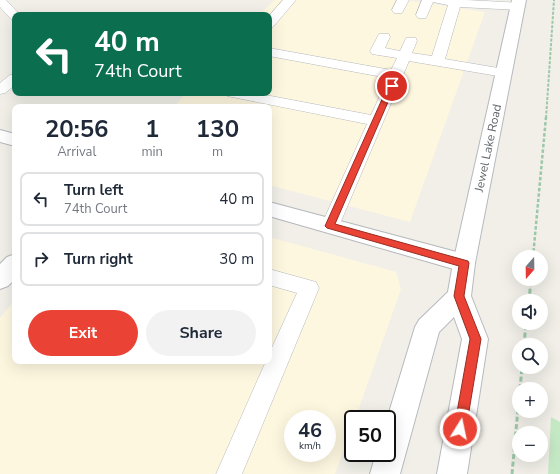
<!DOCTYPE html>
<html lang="en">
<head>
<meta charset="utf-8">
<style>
	:root { --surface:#fff; --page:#f2f2f3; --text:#1f2937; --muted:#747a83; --line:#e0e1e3; --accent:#ea4335 }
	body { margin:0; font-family:"Nunito Sans",sans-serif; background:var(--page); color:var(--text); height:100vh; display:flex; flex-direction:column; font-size:15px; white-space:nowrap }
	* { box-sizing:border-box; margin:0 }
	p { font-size:13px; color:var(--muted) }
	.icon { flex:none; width:22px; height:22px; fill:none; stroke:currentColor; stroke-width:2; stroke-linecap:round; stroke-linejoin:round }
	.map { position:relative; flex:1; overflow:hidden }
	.panel { position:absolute; left:12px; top:104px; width:260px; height:260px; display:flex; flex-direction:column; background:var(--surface); border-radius:8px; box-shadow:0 4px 16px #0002 }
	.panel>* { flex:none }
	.hud { position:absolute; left:12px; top:12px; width:260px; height:84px; border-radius:8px; box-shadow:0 4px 16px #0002; background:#0b6e4f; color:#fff; overflow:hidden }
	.needle { width:26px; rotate:200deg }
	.controls { position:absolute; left:512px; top:250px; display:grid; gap:8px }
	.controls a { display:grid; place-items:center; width:36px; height:36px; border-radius:50%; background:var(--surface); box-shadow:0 4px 16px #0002; font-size:20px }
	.speed { position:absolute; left:284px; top:410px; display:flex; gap:8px; font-size:20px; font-weight:700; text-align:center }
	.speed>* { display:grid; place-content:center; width:52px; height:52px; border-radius:50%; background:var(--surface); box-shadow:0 4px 16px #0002; line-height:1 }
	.speed small { font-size:10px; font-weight:400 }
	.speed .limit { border:2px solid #111; border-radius:6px; background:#fff; color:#111 }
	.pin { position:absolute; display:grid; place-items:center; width:34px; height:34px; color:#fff; margin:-17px; border:2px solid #fff; border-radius:50%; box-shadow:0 1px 4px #0007 }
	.me { position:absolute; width:44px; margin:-22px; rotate:10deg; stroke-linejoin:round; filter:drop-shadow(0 0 3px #0008) }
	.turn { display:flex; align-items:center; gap:14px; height:84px; padding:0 16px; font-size:18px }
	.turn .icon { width:52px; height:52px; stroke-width:2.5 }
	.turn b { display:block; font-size:28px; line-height:34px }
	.eta { display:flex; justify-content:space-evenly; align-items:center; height:68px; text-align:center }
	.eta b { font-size:24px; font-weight:700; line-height:28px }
	.cta { display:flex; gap:8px; margin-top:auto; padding:8px 16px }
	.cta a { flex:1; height:46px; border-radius:24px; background:var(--accent); color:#fff; font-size:16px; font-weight:700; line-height:46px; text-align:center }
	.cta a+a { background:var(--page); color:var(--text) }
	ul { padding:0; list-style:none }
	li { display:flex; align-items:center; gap:12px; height:54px; margin:0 8px 6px; padding:0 8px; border:2px solid var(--line); border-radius:8px }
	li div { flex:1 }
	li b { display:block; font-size:15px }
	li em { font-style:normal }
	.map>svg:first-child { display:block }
	.commercial { fill:#fef7e0; fill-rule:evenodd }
	.green { fill:#c5e8c5 }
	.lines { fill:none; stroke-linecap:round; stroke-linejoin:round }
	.lane-casing { stroke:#b5b8bc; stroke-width:1 }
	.street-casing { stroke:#b5b8bc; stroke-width:2 }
	.secondary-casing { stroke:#b6babf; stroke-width:2 }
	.path-far2 { stroke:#9cc7a9; stroke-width:2; stroke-dasharray:3 1.5; stroke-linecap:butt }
	.path-far1 { stroke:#9cc7a9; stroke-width:2.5; stroke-dasharray:3.5 2; stroke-linecap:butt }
	.path { stroke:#9cc7a9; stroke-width:3; stroke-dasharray:5 2.5; stroke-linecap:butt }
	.lane { fill:#fff; fill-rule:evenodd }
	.street { fill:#fff; fill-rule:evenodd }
	.secondary { fill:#fff; fill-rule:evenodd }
	.route { fill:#ea4335; stroke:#982c22 }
	.labels { text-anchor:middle; stroke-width:3.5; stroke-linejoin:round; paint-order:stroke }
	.street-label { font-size:12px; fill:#5f6368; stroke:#fff }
</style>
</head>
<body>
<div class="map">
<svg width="560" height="474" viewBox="0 0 560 474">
	<rect width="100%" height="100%" fill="#f1efe8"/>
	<!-- commercial -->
	<g class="commercial">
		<path d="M275,0h131l79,12 -75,210 -141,-37v-78h-95l12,-14h83v-78h-10z"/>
		<path d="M269,237l127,35 5,17 -46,130h-2v5l-18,50h-335v-156l15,-18v61h254zM293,419h34v34h-34z"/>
	</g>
	<!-- green -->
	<path class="green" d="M551,417l9,5v52h-12z"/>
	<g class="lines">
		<defs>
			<g id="lane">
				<path d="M0,0h6l14,15h-5v5l-4,-1 -11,-12z"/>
				<path d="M283,0h13l-23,27 -4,1v-12z"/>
				<path d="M397,0h12l-7,13h-8l-2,-3z"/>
				<path d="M422,0h44l56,3 2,3 -2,3 -4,1 -58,-3 -15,52 59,10 5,1 2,3 -2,3 -5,1 -95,-16 -70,165 -2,5 -7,2 -7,-2 -2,-5 46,-102 -140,-28 -2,-3h30l116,22 17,-37 -119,-22v-8l122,22 6,-12 -25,-4 -2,-3 9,-17h10l1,3 -5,11 15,3 6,-13h10l1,3 -5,12 20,3 16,-51 -15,-3 -7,16h-8l-2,-3z"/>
				<path d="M15,74v11l-10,8 -5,1v-11l10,-8z"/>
				<path d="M269,269l47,13 3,6 -77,186h-26l50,-113h3v-7l28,-61 -28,-8z"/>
			</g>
			<g id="street">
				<path d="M0,130l15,4v12l-15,-4z"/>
				<path d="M269,202l195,52 8,3 3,6 -3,6 -8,3 -195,-56z"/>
				<path d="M15,254v25l-7,7 -8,3v-25l7,-7z"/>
			</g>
			<path id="secondary" d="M512,0h14l-51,263 -4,33 17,43 -21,135h-30l25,-135 -8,-22 -15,15 -39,142h-30l6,-21h11v-34l28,-92 4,-7 29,-28 5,-29z"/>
		</defs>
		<!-- lane casing -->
		<use href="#lane" class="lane-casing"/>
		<!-- street casing -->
		<use href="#street" class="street-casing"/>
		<!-- secondary casing -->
		<use href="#secondary" class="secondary-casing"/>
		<!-- path-far2 -->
		<path class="path-far2" d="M546,118l8,-118"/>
		<!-- path-far1 -->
		<path class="path-far1" d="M533,257l13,-140"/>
		<!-- path -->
		<g class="path">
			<path d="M529,301l2,-22"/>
			<path d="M524,345l2,-22"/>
			<path d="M520,389l2,-22"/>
			<path d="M512,474l7,-76"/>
		</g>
		<!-- lane -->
		<use href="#lane" class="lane"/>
		<!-- street -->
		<use href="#street" class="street"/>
		<!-- secondary -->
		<use href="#secondary" class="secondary"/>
	</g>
	<!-- route -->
	<path class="route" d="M392,84l3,2 -60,138 133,37 1,2 -5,33 17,43 -15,90 -2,4 -4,2 -4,-2 -2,-4 16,-90 -16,-43 5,-30 -132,-38 -2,-2 63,-140z"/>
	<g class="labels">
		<!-- street labels -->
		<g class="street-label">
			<text transform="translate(488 148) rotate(-78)" y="4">Jewel Lake Road</text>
		</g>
	</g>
</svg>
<div class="controls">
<a><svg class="needle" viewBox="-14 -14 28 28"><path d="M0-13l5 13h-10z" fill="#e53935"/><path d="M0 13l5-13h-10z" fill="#747a83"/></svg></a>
<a><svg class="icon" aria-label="sound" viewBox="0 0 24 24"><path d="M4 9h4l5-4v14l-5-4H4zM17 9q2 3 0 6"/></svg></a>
<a><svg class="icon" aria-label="search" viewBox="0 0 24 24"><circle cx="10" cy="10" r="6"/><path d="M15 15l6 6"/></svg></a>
<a>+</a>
<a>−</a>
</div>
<div class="speed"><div>46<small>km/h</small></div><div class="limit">50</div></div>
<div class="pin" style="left:392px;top:86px;background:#d93025"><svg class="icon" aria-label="arrive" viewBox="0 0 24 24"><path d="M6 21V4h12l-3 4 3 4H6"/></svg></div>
<svg class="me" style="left:460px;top:429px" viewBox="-20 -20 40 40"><circle r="17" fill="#ea4335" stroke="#fff" stroke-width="3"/><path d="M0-11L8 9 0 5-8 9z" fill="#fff"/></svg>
<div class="hud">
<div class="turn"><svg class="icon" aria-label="left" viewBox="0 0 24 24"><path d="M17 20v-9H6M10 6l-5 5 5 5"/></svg><div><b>40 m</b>74th Court</div></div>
</div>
<section class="panel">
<div class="eta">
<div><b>20:56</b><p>Arrival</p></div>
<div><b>1</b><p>min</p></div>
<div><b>130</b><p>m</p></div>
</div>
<ul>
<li><svg class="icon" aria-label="left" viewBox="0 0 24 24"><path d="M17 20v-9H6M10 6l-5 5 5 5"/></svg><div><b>Turn left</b><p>74th Court</p></div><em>40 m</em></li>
<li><svg class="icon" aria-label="right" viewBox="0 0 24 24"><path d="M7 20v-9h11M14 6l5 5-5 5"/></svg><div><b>Turn right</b></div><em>30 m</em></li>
</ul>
<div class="cta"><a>Exit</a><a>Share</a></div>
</section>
</div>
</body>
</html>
